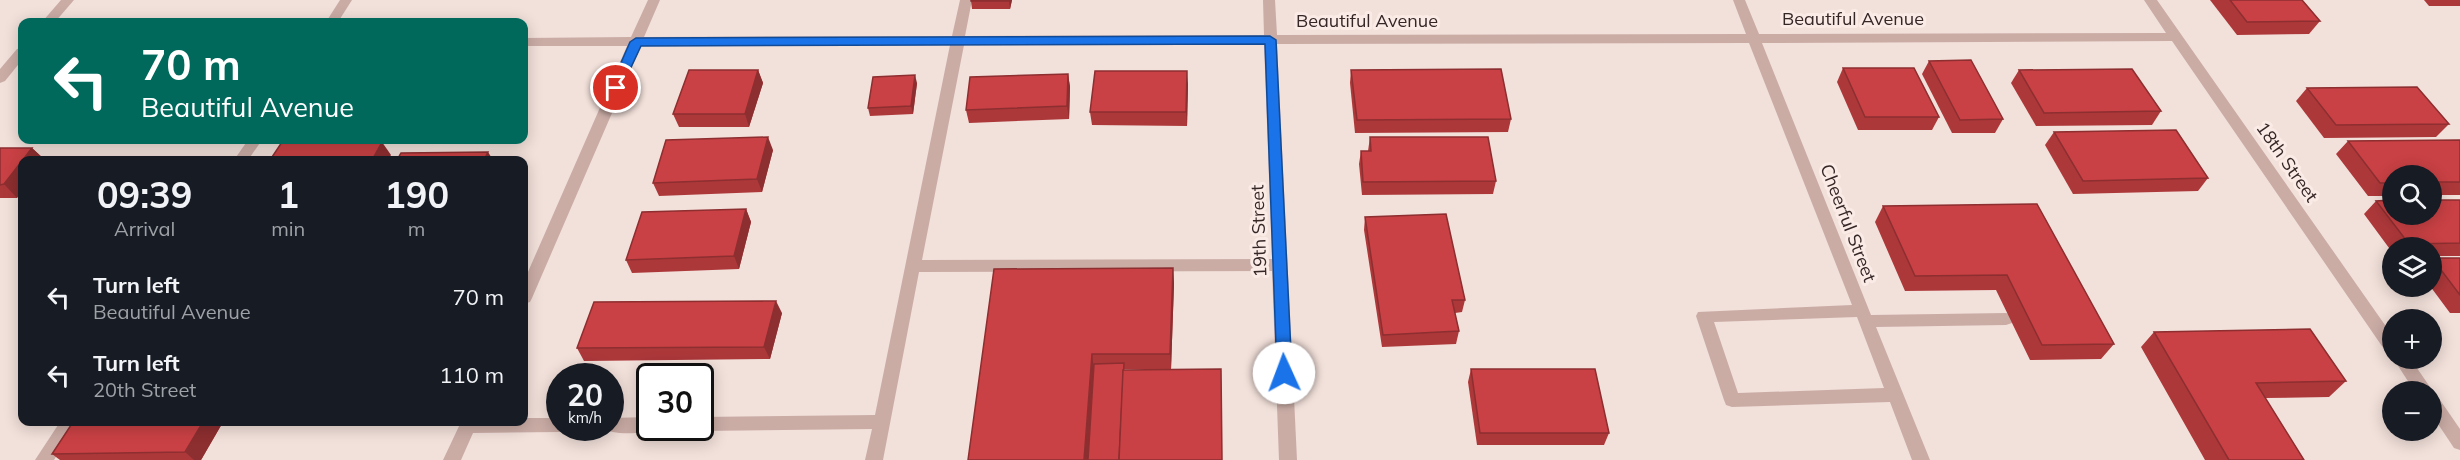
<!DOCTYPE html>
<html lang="en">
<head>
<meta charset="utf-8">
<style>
	:root { --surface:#171b24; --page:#20242c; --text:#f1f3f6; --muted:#9ea1a6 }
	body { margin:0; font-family:Mulish,sans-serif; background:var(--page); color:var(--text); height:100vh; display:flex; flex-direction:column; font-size:22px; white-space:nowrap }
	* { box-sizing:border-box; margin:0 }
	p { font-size:20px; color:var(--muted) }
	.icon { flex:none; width:33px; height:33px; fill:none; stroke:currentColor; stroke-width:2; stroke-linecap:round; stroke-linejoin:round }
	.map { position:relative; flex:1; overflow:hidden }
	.drawer { position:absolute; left:18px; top:156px; width:510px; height:270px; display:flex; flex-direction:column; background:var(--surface); border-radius:12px; box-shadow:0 3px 15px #0003 }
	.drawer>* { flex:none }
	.guide { position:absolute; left:18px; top:18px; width:510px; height:126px; border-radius:12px; box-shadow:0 3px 15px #0003; background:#00695c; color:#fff; overflow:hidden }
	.buttons { position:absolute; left:2382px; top:165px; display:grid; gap:12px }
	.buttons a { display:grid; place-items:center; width:60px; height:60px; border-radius:50%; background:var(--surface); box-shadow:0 3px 15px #0003; font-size:30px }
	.speed { position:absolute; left:546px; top:363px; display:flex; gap:12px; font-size:30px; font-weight:700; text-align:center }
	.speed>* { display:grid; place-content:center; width:78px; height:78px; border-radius:50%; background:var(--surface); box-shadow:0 3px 15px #0003; line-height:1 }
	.speed small { font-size:15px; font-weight:400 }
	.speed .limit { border:3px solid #111; border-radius:9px; background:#fff; color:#111 }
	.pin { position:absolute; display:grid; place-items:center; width:51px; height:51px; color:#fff; margin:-26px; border:3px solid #fff; border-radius:50%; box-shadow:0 2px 6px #0007 }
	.me { position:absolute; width:66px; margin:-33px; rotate:358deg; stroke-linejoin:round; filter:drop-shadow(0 0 4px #0008) }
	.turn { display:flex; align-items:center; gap:21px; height:126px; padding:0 24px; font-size:27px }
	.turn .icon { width:78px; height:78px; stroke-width:2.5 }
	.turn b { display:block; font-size:42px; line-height:51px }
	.eta { display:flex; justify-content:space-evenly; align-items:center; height:102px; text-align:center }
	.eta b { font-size:36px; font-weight:700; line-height:42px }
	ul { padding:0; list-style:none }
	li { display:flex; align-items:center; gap:18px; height:78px; padding:0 24px }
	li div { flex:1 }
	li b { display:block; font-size:22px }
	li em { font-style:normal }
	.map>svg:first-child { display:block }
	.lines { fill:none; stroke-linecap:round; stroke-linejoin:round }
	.minor { fill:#caaca5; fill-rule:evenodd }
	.wall { fill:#ad383a }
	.shaded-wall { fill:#8d2e30 }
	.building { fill:#c94144; stroke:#8d2e30; stroke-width:1.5 }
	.route { fill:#1a73e8; stroke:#114b97; stroke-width:1.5 }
	.labels { text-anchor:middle; stroke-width:6; stroke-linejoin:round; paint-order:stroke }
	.street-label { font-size:18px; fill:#362727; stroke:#faebe6 }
</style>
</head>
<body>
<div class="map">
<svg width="2460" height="460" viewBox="0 0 2460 460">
	<rect width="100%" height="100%" fill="#f2e0da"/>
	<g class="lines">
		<!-- minor -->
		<g class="minor">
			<path d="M61,0h13l-19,22h-13z"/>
			<path d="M340,0h12l-14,22h-12z"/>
			<path d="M648,0h12l-16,37 308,-1 8,-36h12l-7,36 299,-1 -1,-35h12l2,35 469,-1 -13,-34h12l14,34 407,-1 -22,-33h13l235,335v18l-6,-1 -214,-311 -410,2 109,272 135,-2 6,2 2,4 -2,4 -6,2 -130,2 54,133h-18l-22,-58 -158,5 -6,-2 -2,-5 -28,-84 2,-4 154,-7 -103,-262 -472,1 20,416h-18l-7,-189 -353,1 -36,188h-18l7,-31 -172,2 -7,-3h7v-11l175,-2 75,-370 -309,1 -109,252 -2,4 -6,2v-23l103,-235h-103v-8l107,-1zM1264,44l8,215 -350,1 42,-215zM1857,317l27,71 -146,5 -24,-71z"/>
			<path d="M22,48v12l-17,21 -5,2v-14l17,-20z"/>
			<path d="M248,140h14l-14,20h-14z"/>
			<path d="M2393,358h17l20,29 2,5v2v-2h-17z"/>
			<path d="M2432,395l6,2 22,32v21l-6,-2 -22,-33z"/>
			<path d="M650,417v11h7c-10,6 -45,8 -54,0h7v-10z"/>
			<path d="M524,418h36v10h7l-7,4 -87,1 -12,27h-18l18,-38h63z"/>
			<path d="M60,422h17l-23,38h-19z"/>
		</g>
	</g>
	<!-- wall -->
	<g class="wall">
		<path d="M1012,0l-2,9h-38l-1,-8z"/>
		<path d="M2210,0h92l18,21 -11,13 -72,1z"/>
		<path d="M2424,0h36v6h-31z"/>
		<path d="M1929,61l74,58 -8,14h-43l-30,-59z"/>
		<path d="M1843,68l96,49 -7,13h-74l-21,-48z"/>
		<path d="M758,70l5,13 -14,44h-70l-6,-13z"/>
		<path d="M1351,70l160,49 -3,13 -153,1 -5,-50z"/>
		<path d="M2019,70l142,41 -9,14 -116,1 -25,-43z"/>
		<path d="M1068,74l2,13 -1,32 -100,4 -3,-13z"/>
		<path d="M917,83l-4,31 -43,2 -2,-8z"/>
		<path d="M1188,84l-1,42 -95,-1 -2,-13z"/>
		<path d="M2307,88l142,36 -13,13 -112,1 -28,-37z"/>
		<path d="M2054,132l154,46 -10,13 -125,3 -28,-49z"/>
		<path d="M1370,137l126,44 -3,13 -131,1 -3,-31 2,-13h7z"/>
		<path d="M2460,140v55h-28v-19h-40v20h-24l-32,-42 12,-13z"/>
		<path d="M0,148h32l13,12h-23v30l-5,8h-17z"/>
		<path d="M773,150l-11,42 -103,4 -6,-13z"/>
		<path d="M2460,200v56h-28v-8h-40v4l-28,-38 12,-13z"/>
		<path d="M2037,204l77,140 -13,15 -71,1 -34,-70 -91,1 -30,-69 8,-16z"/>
		<path d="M746,209l5,13 -12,47 -107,4 -6,-13z"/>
		<path d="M1365,217l100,83 -3,12 -7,1 4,18 -3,13 -74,3 -18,-117z"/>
		<path d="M2432,258h28v55h-10l-20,-27h2z"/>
		<path d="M1173,268l1,16 -3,85h-47l-156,91z"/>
		<path d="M782,313l-12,46 -186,2 -7,-13z"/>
		<path d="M2154,332l192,49 -17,16 -64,1 39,62h-99l-64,-113z"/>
		<path d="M1471,369l138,64 -5,12h-127l-9,-63z"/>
		<path d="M73,422h150l-22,38h-141l-8,-6z"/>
	</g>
	<!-- shaded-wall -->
	<g class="shaded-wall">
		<path d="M1009,0h3l-2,9 -1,-8z"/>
		<path d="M758,70l5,13 -14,44 -4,-13z"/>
		<path d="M1187,71l1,13 -1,42 -1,-14z"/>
		<path d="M1068,74l2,13 -1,32 -2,-13z"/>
		<path d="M915,75l2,8 -4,31 -2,-8z"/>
		<path d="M768,137l5,13 -11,42 -5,-13z"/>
		<path d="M382,142l9,13 -3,5h-16z"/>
		<path d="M32,148l13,12h-22z"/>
		<path d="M488,152l5,8h-9z"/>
		<path d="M22,161v29l-5,8 -13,-14z"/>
		<path d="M746,209l5,13 -12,47 -5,-13z"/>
		<path d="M1173,268l1,16 -3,85 -1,-15z"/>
		<path d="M776,301l6,12 -12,46 -6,-12z"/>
		<path d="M1092,354l2,16 -6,90h-4z"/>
		<path d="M203,422h20l-22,38h-7l-9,-8z"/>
	</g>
	<!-- building -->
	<g class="building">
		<rect x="971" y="0" width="38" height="1"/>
		<path d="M2230,0h72l18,21 -73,1z"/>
		<path d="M1971,60l32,59 -43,1 -31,-59z"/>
		<path d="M1843,68h71l25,49h-74z"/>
		<path d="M1501,69l10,50 -154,1 -6,-50z"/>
		<path d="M2132,69l29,42 -117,2 -25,-43z"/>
		<path d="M689,70h69l-13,44h-72z"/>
		<path d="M1095,71h92l-1,41h-96z"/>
		<path d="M1068,74l-1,32 -101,4 4,-33z"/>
		<path d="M915,75l-4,31 -43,2 5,-31z"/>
		<path d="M2417,87l32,37 -113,1 -29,-37z"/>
		<path d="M2176,130l32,48 -125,3 -29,-49z"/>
		<path d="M768,137l-11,42 -104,4 13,-43z"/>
		<path d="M1370,137h118l8,44 -133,1 -2,-31h10z"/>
		<path d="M2460,140v42h-28v-6h-40v7h-12l-32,-42z"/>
		<path d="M282,142h100l-10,18h-102z"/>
		<path d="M0,148h32l-28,36 -4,1z"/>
		<path d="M488,152l-4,8h-87l4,-7z"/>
		<path d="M2392,200v14h40v-14h28v43l-51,1 -33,-43z"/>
		<path d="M2037,204l77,140 -72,1 -35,-70 -92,1 -32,-70z"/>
		<path d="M746,209l-12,47 -108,4 16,-48z"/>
		<path d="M1446,214l19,86h-13l7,31 -76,4 -18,-118z"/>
		<path d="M2432,258h28v37z"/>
		<path d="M1173,268l-3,86h-78l-8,106h-116l26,-191z"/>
		<path d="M776,301l-12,46 -187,1 17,-46z"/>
		<path d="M2310,329l36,52 -90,2 48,77h-75l-75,-128z"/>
		<path d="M1124,363l-5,97h-31l6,-96z"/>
		<path d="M1221,369l1,91h-103l4,-90z"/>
		<path d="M1471,369h124l14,64h-129z"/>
		<path d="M73,422h130l-18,30 -133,2z"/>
	</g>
	<!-- route -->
	<path class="route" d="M1270,36l6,4 16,333 -8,6 -7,-6 -12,-329 -624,2 -21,45 -4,1 -6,-4 20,-46 6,-4z"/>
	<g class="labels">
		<!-- street labels -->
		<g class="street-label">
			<text x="1853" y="25">Beautiful Avenue</text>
			<text x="1367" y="27">Beautiful Avenue</text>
			<text transform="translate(2287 162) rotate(55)" y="6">18th Street</text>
			<text transform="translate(1848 223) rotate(69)" y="6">Cheerful Street</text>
			<text transform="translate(1259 231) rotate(-92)" y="6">19th Street</text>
		</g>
	</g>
</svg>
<div class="buttons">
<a><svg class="icon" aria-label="search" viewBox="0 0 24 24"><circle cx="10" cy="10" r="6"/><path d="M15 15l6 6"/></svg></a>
<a><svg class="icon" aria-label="layers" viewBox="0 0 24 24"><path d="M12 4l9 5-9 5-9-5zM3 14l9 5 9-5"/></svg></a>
<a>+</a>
<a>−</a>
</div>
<div class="speed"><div>20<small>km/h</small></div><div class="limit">30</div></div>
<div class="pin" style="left:616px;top:88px;background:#d93025"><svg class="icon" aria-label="arrive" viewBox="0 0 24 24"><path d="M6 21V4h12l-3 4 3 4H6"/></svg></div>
<svg class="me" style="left:1284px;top:373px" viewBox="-20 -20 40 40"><circle r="19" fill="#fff"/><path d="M0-13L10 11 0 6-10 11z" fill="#1a73e8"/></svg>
<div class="guide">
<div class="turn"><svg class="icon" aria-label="left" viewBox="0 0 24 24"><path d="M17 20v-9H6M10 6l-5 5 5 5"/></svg><div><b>70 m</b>Beautiful Avenue</div></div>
</div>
<section class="drawer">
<div class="eta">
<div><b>09:39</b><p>Arrival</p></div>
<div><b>1</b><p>min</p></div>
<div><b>190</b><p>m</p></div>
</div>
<ul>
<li><svg class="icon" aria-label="left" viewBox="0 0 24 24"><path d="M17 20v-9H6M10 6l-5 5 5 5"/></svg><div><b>Turn left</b><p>Beautiful Avenue</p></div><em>70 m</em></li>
<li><svg class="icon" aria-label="left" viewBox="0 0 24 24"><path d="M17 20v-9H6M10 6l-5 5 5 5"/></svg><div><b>Turn left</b><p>20th Street</p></div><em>110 m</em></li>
</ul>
</section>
</div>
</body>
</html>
